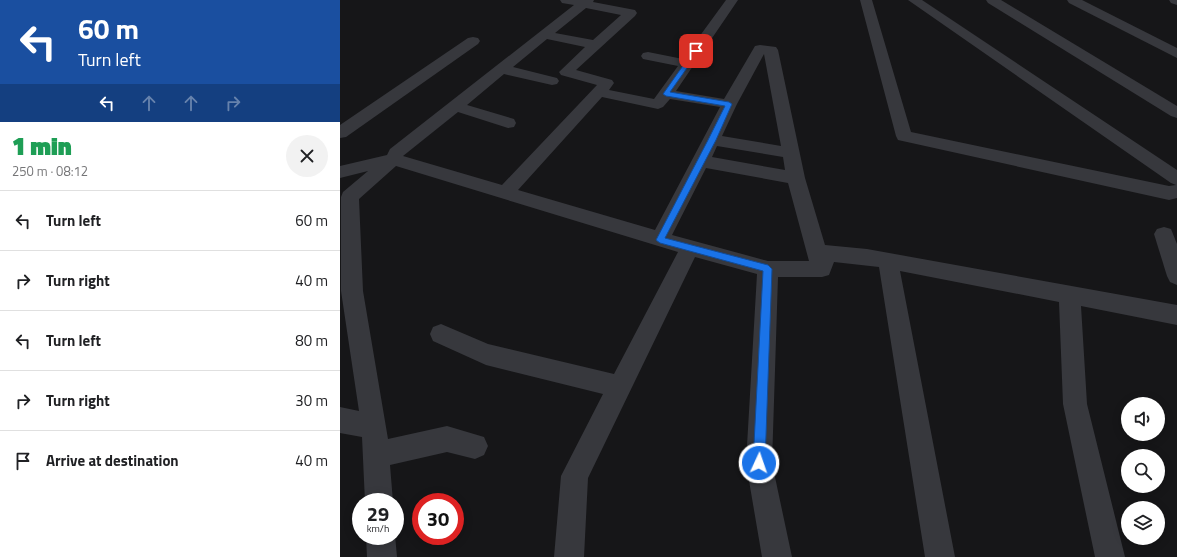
<!DOCTYPE html>
<html lang="en">
<head>
<meta charset="utf-8">
<style>
	:root { --surface:#fff; --page:#f2f2f2; --text:#202124; --muted:#757577; --line:#e0e0e0 }
	body { margin:0; font-family:"Titillium Web",sans-serif; background:var(--page); color:var(--text); height:100vh; display:flex; flex-direction:column; font-size:15px; white-space:nowrap }
	* { box-sizing:border-box; margin:0 }
	p { font-size:13px; color:var(--muted) }
	.icon { flex:none; width:22px; height:22px; fill:none; stroke:currentColor; stroke-width:2; stroke-linecap:round; stroke-linejoin:round }
	.map { position:relative; flex:1; overflow:hidden }
	.panel { display:flex; flex-direction:column; background:var(--surface); width:340px }
	.panel>* { flex:none }
	.banner { background:#1a4fa0; color:#fff; overflow:hidden }
	.buttons { position:absolute; left:781px; top:397px; display:grid; gap:8px }
	.buttons a { display:grid; place-items:center; width:44px; height:44px; border-radius:50%; background:var(--surface); box-shadow:0 2px 10px #0003; font-size:20px }
	.speed { position:absolute; left:12px; top:493px; display:flex; gap:8px; font-size:20px; font-weight:700; text-align:center }
	.speed>* { display:grid; place-content:center; width:52px; height:52px; border-radius:50%; background:var(--surface); box-shadow:0 2px 10px #0003; line-height:1 }
	.speed small { font-size:10px; font-weight:400 }
	.speed .limit { border:6px solid #d22; background:#fff; color:#111 }
	.pin { position:absolute; display:grid; place-items:center; width:34px; height:34px; color:#fff; margin:-17px; border-radius:8px; box-shadow:0 2px 6px #0006 }
	.me { position:absolute; width:44px; margin:-22px; rotate:3deg; stroke-linejoin:round; filter:drop-shadow(0 0 3px #0008) }
	.turn { display:flex; align-items:center; gap:14px; height:84px; padding:0 12px; font-size:18px }
	.turn .icon { width:52px; height:52px; stroke-width:2.5 }
	.turn b { display:block; font-size:28px; line-height:34px }
	.lanes { display:flex; align-items:center; height:38px; padding:0 12px; background:#0003; justify-content:center; gap:20px; direction:ltr }
	.lanes .off { opacity:.35 }
	.round { display:grid; place-items:center; flex:none; width:42px; height:42px; border-radius:21px; background:var(--page) }
	.overview { display:flex; align-items:center; justify-content:space-between; height:68px; padding:0 12px }
	h1 { font-size:24px; font-weight:800; line-height:30px; color:#1e9e55 }
	ul { padding:0; list-style:none }
	li { display:flex; align-items:center; gap:12px; height:60px; padding:0 12px; border-top:1px solid var(--line) }
	li div { flex:1 }
	li b { display:block; font-size:15px }
	li em { font-style:normal }
	main { display:flex; flex:1; min-height:0 }
	.map>svg:first-child { display:block }
	.lines { fill:none; stroke-linecap:round; stroke-linejoin:round }
	.street { fill:#37383d; fill-rule:evenodd }
	.route { fill:#1a73e8; stroke:#114b97 }
</style>
</head>
<body>
<main>
<section class="panel">
<div class="banner">
<div class="turn"><svg class="icon" aria-label="left" viewBox="0 0 24 24"><path d="M17 20v-9H6M10 6l-5 5 5 5"/></svg><div><b>60 m</b>Turn left</div></div>
<div class="lanes"><svg class="icon" aria-label="left" viewBox="0 0 24 24"><path d="M17 20v-9H6M10 6l-5 5 5 5"/></svg><svg class="icon off" aria-label="ahead" viewBox="0 0 24 24"><path d="M12 20V5M6 11l6-6 6 6"/></svg><svg class="icon off" aria-label="ahead" viewBox="0 0 24 24"><path d="M12 20V5M6 11l6-6 6 6"/></svg><svg class="icon off" aria-label="right" viewBox="0 0 24 24"><path d="M7 20v-9h11M14 6l5 5-5 5"/></svg></div>
</div>
<div class="overview"><div><h1>1 min</h1><p>250 m · 08:12</p></div><a class="round"><svg class="icon" aria-label="close" viewBox="0 0 24 24"><path d="M6 6l12 12M18 6L6 18"/></svg></a></div>
<ul>
<li><svg class="icon" aria-label="left" viewBox="0 0 24 24"><path d="M17 20v-9H6M10 6l-5 5 5 5"/></svg><div><b>Turn left</b></div><em>60 m</em></li>
<li><svg class="icon" aria-label="right" viewBox="0 0 24 24"><path d="M7 20v-9h11M14 6l5 5-5 5"/></svg><div><b>Turn right</b></div><em>40 m</em></li>
<li><svg class="icon" aria-label="left" viewBox="0 0 24 24"><path d="M17 20v-9H6M10 6l-5 5 5 5"/></svg><div><b>Turn left</b></div><em>80 m</em></li>
<li><svg class="icon" aria-label="right" viewBox="0 0 24 24"><path d="M7 20v-9h11M14 6l5 5-5 5"/></svg><div><b>Turn right</b></div><em>30 m</em></li>
<li><svg class="icon" aria-label="arrive" viewBox="0 0 24 24"><path d="M6 21V4h12l-3 4 3 4H6"/></svg><div><b>Arrive at destination</b></div><em>40 m</em></li>
</ul>
</section>
<div class="map">
<svg width="837" height="557" viewBox="0 0 837 557">
	<rect width="100%" height="100%" fill="#161618"/>
	<g class="lines">
		<!-- street -->
		<g class="street">
			<path d="M220,0h34l-1,2 42,8 2,3 -2,3 -59,54 36,10 2,3 -5,7 45,9 24,-33 -35,-7 -2,-3 2,-3 5,-1 35,7 43,-59h12l-62,91 48,8 31,-53 5,-1 16,2 2,3 27,128 20,67 42,4 310,56v20l-96,-19 6,98 38,153h-30l-32,-153 -4,-102 -159,-31 55,286h-30l-46,-290 -45,-5 -5,13 -7,2h-44l-6,186 20,94h-30l-16,-94 11,-189 -62,-17 -107,221 -4,79h-30l7,-81 42,-82 -117,-29 -53,-24 -3,-7 3,-7 8,-3 47,20 126,30 64,-122 -282,-86 -37,33 4,92 25,148 59,-13 37,11 4,9 -4,9 -9,4 -28,-7 -57,13 3,37h-28l-3,-65 -22,-4v-26l19,4 -18,-120v-94l2,-5 25,-21 -28,7v-12l47,-11 3,-6 184,-144 -12,-2zM246,8l35,7 -28,25 -38,-7zM207,39l38,8 -26,25 2,3 36,10 -95,100 -99,-29 55,-44 50,16 6,-1 2,-4 -2,-4 -47,-14 37,-31 48,11 5,-1 2,-3 -2,-3 -44,-11zM424,54l17,92 -59,-10 15,-32zM262,97l56,12 5,-2 7,-8 50,8 -65,123 -137,-40zM377,146l66,11 2,13 -73,-13zM366,168l82,15 21,78h-41l-96,-26z"/>
			<path d="M520,0h12l39,132 258,54 7,-1 -5,-2 -263,-183h14l255,170v28l-8,2 -271,-60 -2,-4z"/>
			<path d="M646,0h15l176,106v12l-6,-2 -183,-113z"/>
			<path d="M727,0h15l95,48v10l-108,-55z"/>
			<path d="M829,0h8v5l-6,-2z"/>
			<path d="M133,37l5,1 2,3 -2,3 -132,93 -6,1v-13l128,-87z"/>
			<path d="M824,227l7,2 6,15v41l-7,-3 -3,-6 -13,-42 3,-5z"/>
			<path d="M55,535l2,22h-30l-1,-21h29z"/>
		</g>
	</g>
	<!-- route -->
	<path class="route" d="M356,49l3,2 -29,41 59,10 3,2 -16,36 -51,98 103,27 4,4 -7,194 -2,4 -4,2 -4,-2 -2,-4 10,-192 -103,-28 -4,-3 52,-100 17,-34 -59,-10 -3,-2 31,-44z"/>
</svg>
<div class="buttons">
<a><svg class="icon" aria-label="sound" viewBox="0 0 24 24"><path d="M4 9h4l5-4v14l-5-4H4zM17 9q2 3 0 6"/></svg></a>
<a><svg class="icon" aria-label="search" viewBox="0 0 24 24"><circle cx="10" cy="10" r="6"/><path d="M15 15l6 6"/></svg></a>
<a><svg class="icon" aria-label="layers" viewBox="0 0 24 24"><path d="M12 4l9 5-9 5-9-5zM3 14l9 5 9-5"/></svg></a>
</div>
<div class="speed"><div>29<small>km/h</small></div><div class="limit">30</div></div>
<div class="pin" style="left:356px;top:51px;background:#d93025"><svg class="icon" aria-label="arrive" viewBox="0 0 24 24"><path d="M6 21V4h12l-3 4 3 4H6"/></svg></div>
<svg class="me" style="left:419px;top:463px" viewBox="-20 -20 40 40"><circle r="17" fill="#1a73e8" stroke="#fff" stroke-width="3"/><path d="M0-11L8 9 0 5-8 9z" fill="#fff"/></svg>
</div>
</main>
</body>
</html>
